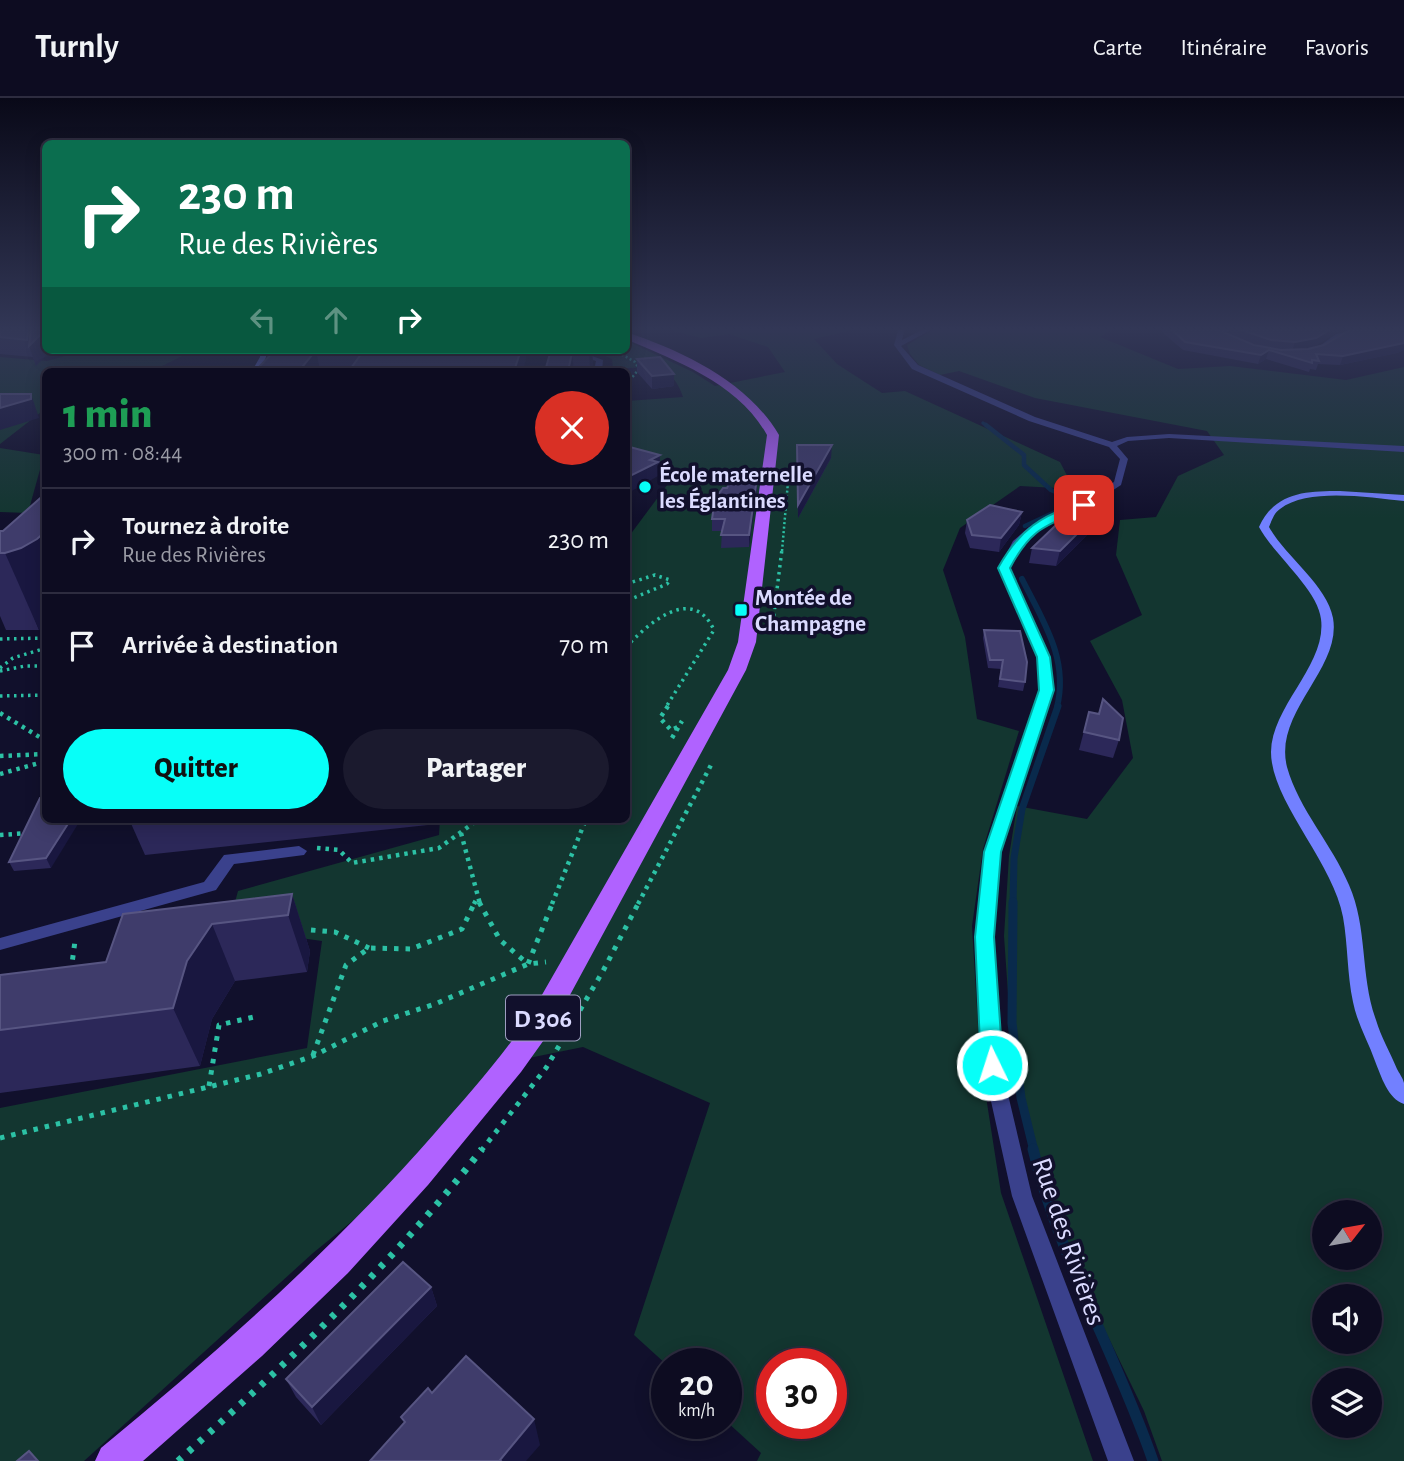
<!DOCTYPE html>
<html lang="fr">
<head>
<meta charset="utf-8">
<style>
	:root { --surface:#0d0c21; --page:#1b1a2e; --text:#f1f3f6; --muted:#9a9ba5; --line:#2d2c3f; --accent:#07fff8 }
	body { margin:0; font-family:"Alegreya Sans",sans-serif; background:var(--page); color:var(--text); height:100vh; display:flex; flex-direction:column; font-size:26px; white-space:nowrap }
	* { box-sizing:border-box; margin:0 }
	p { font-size:23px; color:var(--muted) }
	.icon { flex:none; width:38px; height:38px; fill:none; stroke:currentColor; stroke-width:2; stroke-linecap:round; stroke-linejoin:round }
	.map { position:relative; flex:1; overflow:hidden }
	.side { position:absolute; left:42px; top:270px; width:588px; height:455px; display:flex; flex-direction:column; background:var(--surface); border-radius:10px; box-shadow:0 4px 18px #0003,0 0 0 2px var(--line) }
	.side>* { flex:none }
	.guide { position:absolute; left:42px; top:42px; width:588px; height:214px; border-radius:10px; box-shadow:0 4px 18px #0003,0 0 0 2px var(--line); background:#0b6e4f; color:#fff; overflow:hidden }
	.needle { width:46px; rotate:59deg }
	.controls { position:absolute; left:1312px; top:1102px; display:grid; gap:14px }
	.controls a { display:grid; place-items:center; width:70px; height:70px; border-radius:50%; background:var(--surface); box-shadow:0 4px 18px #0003,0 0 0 2px var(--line); font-size:35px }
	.speed { position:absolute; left:651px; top:1250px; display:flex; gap:14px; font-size:35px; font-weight:700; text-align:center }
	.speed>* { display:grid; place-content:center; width:91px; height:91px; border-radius:50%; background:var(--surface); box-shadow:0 4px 18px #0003,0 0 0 2px var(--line); line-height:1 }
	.speed small { font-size:18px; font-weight:400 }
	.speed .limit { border:10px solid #d22; background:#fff; color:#111 }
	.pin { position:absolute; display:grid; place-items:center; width:60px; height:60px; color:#fff; margin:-30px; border-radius:14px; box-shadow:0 4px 10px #0006 }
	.me { position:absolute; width:77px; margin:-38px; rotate:356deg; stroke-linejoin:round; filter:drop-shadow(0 0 5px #0008) }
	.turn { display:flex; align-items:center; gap:24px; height:147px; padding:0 21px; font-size:32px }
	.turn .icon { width:91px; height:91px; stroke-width:2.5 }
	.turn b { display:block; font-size:49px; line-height:60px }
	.lanes { display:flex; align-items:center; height:66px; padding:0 21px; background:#0003; justify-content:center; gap:35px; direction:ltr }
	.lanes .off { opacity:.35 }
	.round { display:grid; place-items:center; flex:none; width:74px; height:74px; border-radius:37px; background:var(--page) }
	.head { display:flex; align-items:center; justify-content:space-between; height:119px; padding:0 21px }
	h1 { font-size:42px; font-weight:800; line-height:52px; color:#1e9e55 }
	.action { display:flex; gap:14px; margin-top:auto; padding:14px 21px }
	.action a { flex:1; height:80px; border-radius:42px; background:var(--accent); color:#111; font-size:28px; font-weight:800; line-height:80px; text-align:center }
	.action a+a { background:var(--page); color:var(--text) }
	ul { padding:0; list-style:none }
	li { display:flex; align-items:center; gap:21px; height:105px; padding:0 21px; border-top:2px solid var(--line) }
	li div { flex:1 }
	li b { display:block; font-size:26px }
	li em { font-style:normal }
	header { display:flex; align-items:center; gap:42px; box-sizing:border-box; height:98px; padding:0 35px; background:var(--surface); border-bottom:2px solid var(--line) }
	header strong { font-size:33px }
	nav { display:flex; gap:38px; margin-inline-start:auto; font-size:24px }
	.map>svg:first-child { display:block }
	.green { fill:#133630; fill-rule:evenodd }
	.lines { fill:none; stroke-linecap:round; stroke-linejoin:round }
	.stream-far5 { stroke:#092a4c; stroke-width:3.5 }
	.stream-far4 { stroke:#092a4c; stroke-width:4.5 }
	.stream-far3 { stroke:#092a4c; stroke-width:6 }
	.stream-far2 { stroke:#092a4c; stroke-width:7 }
	.stream-far1 { stroke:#092a4c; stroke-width:9 }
	.stream { stroke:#092a4c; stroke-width:11 }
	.path-far4 { stroke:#2cc1a5; stroke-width:2.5; stroke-dasharray:2 2.5; stroke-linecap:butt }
	.path-far3 { stroke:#2cc1a5; stroke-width:3.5; stroke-dasharray:2.5 4.5; stroke-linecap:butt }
	.path-far2 { stroke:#2cc1a5; stroke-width:4.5; stroke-dasharray:3.5 5; stroke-linecap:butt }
	.path-far1 { stroke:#2cc1a5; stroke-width:5; stroke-dasharray:4.5 7; stroke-linecap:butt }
	.path { stroke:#2cc1a5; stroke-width:7; stroke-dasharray:5 9; stroke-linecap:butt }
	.street { fill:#3a418c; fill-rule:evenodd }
	.secondary { fill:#7280ff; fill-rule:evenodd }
	.primary { fill:#b062ff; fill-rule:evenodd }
	.wall { fill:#2c2859; fill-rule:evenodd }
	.shaded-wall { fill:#191740 }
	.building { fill:#3f3c6b; stroke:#575582; stroke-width:2 }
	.route { fill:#07fff8; stroke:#05a6a1; stroke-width:2 }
	.poi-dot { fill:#07fff8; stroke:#11102c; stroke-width:2.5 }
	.labels { text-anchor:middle; stroke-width:7; stroke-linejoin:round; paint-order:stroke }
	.far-poi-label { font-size:23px; font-weight:bold; fill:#dbdbff; stroke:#11102c; text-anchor:start }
	.shield { fill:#11102c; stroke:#9e9ec0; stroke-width:2 }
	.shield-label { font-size:26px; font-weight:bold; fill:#dbdbff }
	.street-label { font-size:28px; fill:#dbdbff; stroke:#11102c }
</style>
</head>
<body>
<header>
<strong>Turnly</strong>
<nav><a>Carte</a><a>Itinéraire</a><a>Favoris</a></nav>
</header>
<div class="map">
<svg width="1404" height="1363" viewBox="0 0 1404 1363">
	<rect width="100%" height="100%" fill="#11102c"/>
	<!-- green -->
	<g class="green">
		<path d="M658,229h208l-52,12 23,25 45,29 23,-2 155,71 14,27 -54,-3 -60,42 -17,42 22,67 12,82 42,12 -36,118 -11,77 8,132 21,135 92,268h-336l4,-8 -35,-32v-58l-59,2 -33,-30 76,-232 -127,-56 -83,17 -91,111 -96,78 -229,208h-84v-353l307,-60 15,-107 -94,-13 10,-37 201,-56 1,-16h186l1,-280 52,-70 -52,-20v-48l56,-4c-12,-37 -38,-29 -70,-28l-1,-10 -18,-8 32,-1 1,-9 66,31 22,14 70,-14 -17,-25 -39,-13 -28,4zM772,1265h59v60h-59z"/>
		<path d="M938,229h178l-16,10 78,32 52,-3 116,14 58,-13v1094h-242l-18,-50 -102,-211 -29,-135 -9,-129 5,-80 8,-50 70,13 46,-61 -11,-58 -32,-59 52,-26 -26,-60 4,-35 36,-3 22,-41 46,-21 -17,-24 -172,-33 -76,-27 -19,4 -21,-10 -9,-11 -3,-9zM1325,1115h45v45h-45zM1325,1199h45v45h-45zM1325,1283h45v45h-45z"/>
		<path d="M87,252h107l-42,21h-106l-1,38 -45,35v-87l47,4z"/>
		<path d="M0,350l44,7 -16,58 -28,-1z"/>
	</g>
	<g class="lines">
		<!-- stream-far5 -->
		<path class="stream-far5" d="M983,325l5,4"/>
		<!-- stream-far4 -->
		<path class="stream-far4" d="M986,327l38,30v10l27,25 21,9 -4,7 -43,20"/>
		<!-- stream-far3 -->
		<path class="stream-far3" d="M1022,481c21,42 47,80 35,128"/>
		<!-- stream-far2 -->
		<path class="stream-far2" d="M1013,806l1,-46 8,-49 36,-103"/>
		<!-- stream-far1 -->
		<path class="stream-far1" d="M1013,804l-1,121 9,75 13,53"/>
		<!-- stream -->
		<path class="stream" d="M1033,1051c26,109 84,207 120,312"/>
		<!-- path-far4 -->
		<g class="path-far4">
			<path d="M614,252l21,12 4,7 -13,16"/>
			<path d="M782,453l6,-69"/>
		</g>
		<!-- path-far3 -->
		<g class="path-far3">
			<path d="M626,486l29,-9 15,5 -3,4 -41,17"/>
			<path d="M772,532l10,-81"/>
			<path d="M0,541l46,-1"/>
			<path d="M626,549c21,-22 66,-64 88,-17l-48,77"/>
			<path d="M0,570l13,-10 33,-10"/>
			<path d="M0,573l25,-5h21"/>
			<path d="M0,598l46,-1"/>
		</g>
		<!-- path-far2 -->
		<g class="path-far2">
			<path d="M668,608l-8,12 11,12 7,-3"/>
			<path d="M0,615l46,28"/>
			<path d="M672,640l10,-17"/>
			<path d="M0,658l46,-2"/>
			<path d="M0,676l46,-13"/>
			<path d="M461,735l19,71"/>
			<path d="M0,737l29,-2"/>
			<path d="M317,750l22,2 13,13 87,-15 40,-29"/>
			<path d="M474,806l3,-6"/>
			<path d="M552,806l34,-85"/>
			<path d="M638,806l73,-139"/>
		</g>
		<!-- path-far1 -->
		<g class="path-far1">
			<path d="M479,804l21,38 28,24 25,-62"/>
			<path d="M311,832l24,2 34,16"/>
			<path d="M71,873l4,-30"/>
			<path d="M313,957l33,-90 23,-17 42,1 51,-20 13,-27"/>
			<path d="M209,988l10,-61 39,-9"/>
			<path d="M0,1040l261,-64 52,-18 70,-35 52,-17 93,-40 18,-2"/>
			<path d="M481,1053l65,-83 57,-97 36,-69"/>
		</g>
		<!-- path -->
		<path class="path" d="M178,1363c110,-99 213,-195 304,-312"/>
		<!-- street -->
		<g class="street">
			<path d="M899,229h6l-3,13 26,-13h8l-35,19 17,19 117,52 77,25 15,-5 42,-3 235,12v6l-235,-14 -41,3 -11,5 11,13 -7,26 -34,22 -52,24 -14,13 -12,24 41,89 3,33 -52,162 -9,85 9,128 31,131 102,265h-26l-96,-265 -29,-131 -7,-128 9,-85 56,-162 -3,-33 -39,-89 14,-27 16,-14 52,-24 33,-21 6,-23 -11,-12 -80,-26 -117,-52 -18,-24z"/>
			<path d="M1225,229h8l-9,8 9,6v2h-4l-12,-7 3,-6z"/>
			<path d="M1372,229h14l-46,10 -22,15 -5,-1 23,-17z"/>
			<path d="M510,254h71l22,8 -1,11h-8l2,-10 -16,-5 -72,-1z"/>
			<path d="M299,748l8,5 -3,4 -70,9 -18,26 -216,60v-12l204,-56 20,-27z"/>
		</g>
		<!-- secondary -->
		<g class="secondary">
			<path d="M260,252h6v7l-6,14h-8l8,-14z"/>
			<path d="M1340,393l64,4v6c-34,-3 -95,-14 -124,8 -6,4 -8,11 -11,18 16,29 58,58 64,91 9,51 -60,94 -46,149 12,43 45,77 62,118 19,43 11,91 27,135 5,17 14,32 21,49 2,4 6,9 7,14 0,6 0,15 0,21 -16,-5 -23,-28 -29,-43 -7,-20 -18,-38 -22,-59 -6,-28 -5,-57 -10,-85 -10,-55 -72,-116 -72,-165 1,-47 56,-87 50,-133 -3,-29 -47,-64 -62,-92 16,-35 47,-36 81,-36z"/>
		</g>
		<!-- primary -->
		<path class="primary" d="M626,234c57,19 122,50 153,103l-23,207 -10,28 -195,360 -30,42 -93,113 -80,88 -86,83 -119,105h-48l6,-13c118,-97 232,-199 333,-314 34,-39 68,-77 97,-120l197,-344 10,-28 29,-207c-29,-52 -89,-73 -141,-96z"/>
	</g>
	<!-- wall -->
	<g class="wall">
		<path d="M0,229h31l5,39 -3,-9 -33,-3z"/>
		<path d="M1164,229h58l-3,1 -1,2 11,4 2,-7h119l-6,1 -31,19 -16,3 11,-1 96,-22v23l-7,3 -57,12 -22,-1 -2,6 -6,-1 -1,3 -43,-13 -8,5 -75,-14 -21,-18zM1237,240l11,4 18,5 -12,-2z"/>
		<path d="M275,252h251v9l-176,10 -30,1 -1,1h-63z"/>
		<path d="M551,252h43v4l-2,-1 1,10 -2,8h-46z"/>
		<path d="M637,261l37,15v12l-22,3 -15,-17z"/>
		<path d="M797,347l34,13 -33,60 -1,-61z"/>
		<path d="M757,380v11l-8,58 -28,1 1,-17h-10v-12l15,-31z"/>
		<path d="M1108,405l-3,14 -49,49 -27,-3 3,-15z"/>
		<path d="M1022,414l-3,13 -20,27 -29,-4 -5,-15 2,-13z"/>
		<path d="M0,433l39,99h-33l-6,-14z"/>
		<path d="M984,532l41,52 -2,9 -25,-4 3,-18 -13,-1 -5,-30z"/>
		<path d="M1089,614l30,28 -6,18 -34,-8z"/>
		<path d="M40,700l11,70 -37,3 -5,-9z"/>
		<path d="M129,721h300l-1,6 -283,30z"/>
		<path d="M292,796l18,57 -3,21 -72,9 -23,38 -12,47 -200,27v-118l106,-13z"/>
		<path d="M431,1189l6,19 -116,119 -25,-28 -10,-18z"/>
	</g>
	<!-- shaded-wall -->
	<g class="shaded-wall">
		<path d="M29,229h2l4,12 11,-10v21h5l-15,16 -9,-26z"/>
		<path d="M1334,229h16l-6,1 -31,19 -21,4 3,-9z"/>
		<path d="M1404,245v7l-7,3 -57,12 3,-9z"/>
		<path d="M316,252l4,20 -1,1h-20z"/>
		<path d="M521,252h5v9l-3,12h-9z"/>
		<path d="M589,252h3l1,13 -2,8h-1z"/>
		<path d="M1269,252l-3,9 -8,5 3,-9z"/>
		<path d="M572,255l2,18h-6z"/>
		<path d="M674,276v12l-22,3v-13z"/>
		<path d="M31,296l8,24 -39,12v-22z"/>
		<path d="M832,347l-1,13 -33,60v-13z"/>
		<path d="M660,357v14l-2,1v6l-30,17 -1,-15 23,-18z"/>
		<path d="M757,380v11l-8,58v-12z"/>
		<path d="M1108,405l-3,14 -49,49 4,-15z"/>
		<path d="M1022,414l-3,13 -20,27 2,-14z"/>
		<path d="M46,433v96l-7,3 -34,-77z"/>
		<path d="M71,721h10l-30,49 -5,-10z"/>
		<path d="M292,796l18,57 -3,21 -19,-57z"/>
		<path d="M212,826l23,57 -23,38 -12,47 -27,-58 14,-47z"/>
		<path d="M431,1189l6,19 -116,119 -9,-18z"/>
		<path d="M534,1321l6,26 -14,16h-26v-1z"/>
	</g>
	<!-- building -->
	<g class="building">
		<path d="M0,229h29l-2,13 -27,-3z"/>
		<path d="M31,229h15v2l-17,17z"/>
		<path d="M1169,229h50l-1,3 36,15 27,5 27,-1 16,-4 29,-17 17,-1h34v16l-61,13 -27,-2 3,7 -7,-1v3l-43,-13 -8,5 -76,-13z"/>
		<path d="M1233,229h101l-18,11 -21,4 -24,-2z"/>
		<path d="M275,252h64h-23l-17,21 -43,-1z"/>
		<path d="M364,252h157l-7,21h-165z"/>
		<path d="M551,252h38v4l-17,-1 -4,18h-23z"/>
		<path d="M660,259l14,17 -22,2 -15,-17z"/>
		<path d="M0,296h31v5l-31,9z"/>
		<path d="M797,347h35l-34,60z"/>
		<path d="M626,348l34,9 -10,5 8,2 -32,16z"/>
		<path d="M757,380l-8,57h-28l4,-16h-13l3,-20 8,-11h4l4,-8z"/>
		<path d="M46,395v38l-9,8 -16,9 -16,5h-5v-22h3z"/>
		<path d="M1079,405h29l-48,48 -28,-3z"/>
		<path d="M990,407l32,7 -21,26 -29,-3 -5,-15z"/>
		<path d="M984,532l36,1 7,31 -2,20 -25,-3 3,-19h-13z"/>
		<path d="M1103,601l20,19 -4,22 -35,-8 5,-20 10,2z"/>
		<path d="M40,700h6v21h25l-25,39 -37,4z"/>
		<path d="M292,796l-4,21 -76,9 -25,37 -14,47 -173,22v-55l106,-13 17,-48z"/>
		<path d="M403,1164l28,25 -119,120 -26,-28z"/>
		<path d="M466,1258l68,63 -34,41 1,1h-131l35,-39 -4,-5 27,-29 4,5z"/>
		<path d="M29,1353l9,10h-21z"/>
	</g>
	<!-- sky -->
	<linearGradient id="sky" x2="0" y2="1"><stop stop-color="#090918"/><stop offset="0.55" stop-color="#323756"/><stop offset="1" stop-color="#323756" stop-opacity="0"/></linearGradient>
	<rect width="1404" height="420" fill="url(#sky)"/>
	<!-- route -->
	<path class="route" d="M1084,404l6,3 -2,2c-41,19 -56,19 -78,61l40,89 4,33 -53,162 -7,85 9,128 -3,6 -8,3 -7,-3 -4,-6 -6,-128 9,-85 55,-162 -2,-33 -39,-89c22,-39 43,-53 86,-66z"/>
	<!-- markers -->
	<g class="poi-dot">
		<circle cx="645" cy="389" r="7"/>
		<rect x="734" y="505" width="14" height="14" rx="3.5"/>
	</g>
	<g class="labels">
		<!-- far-poi labels -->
		<g class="far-poi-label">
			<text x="659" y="384">École maternelle<tspan x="659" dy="26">les Églantines</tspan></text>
			<text x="755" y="507">Montée de<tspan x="755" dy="26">Champagne</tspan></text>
		</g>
		<!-- shield labels -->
		<rect class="shield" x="506" y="897.5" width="74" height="45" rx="5"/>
		<g class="shield-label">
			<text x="543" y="929">D 306</text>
		</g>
		<!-- street labels -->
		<g class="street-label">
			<text transform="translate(1070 1143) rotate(71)" y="10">Rue des Rivières</text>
		</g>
	</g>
</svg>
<div class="controls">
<a><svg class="needle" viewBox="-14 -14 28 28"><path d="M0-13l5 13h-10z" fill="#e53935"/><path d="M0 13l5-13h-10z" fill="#9a9ba5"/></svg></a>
<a><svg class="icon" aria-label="sound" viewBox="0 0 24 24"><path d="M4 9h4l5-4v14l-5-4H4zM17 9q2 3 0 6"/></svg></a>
<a><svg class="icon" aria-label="layers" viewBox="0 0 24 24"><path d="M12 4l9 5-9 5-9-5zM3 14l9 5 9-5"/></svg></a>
</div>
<div class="speed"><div>20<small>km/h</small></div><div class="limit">30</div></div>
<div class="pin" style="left:1084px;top:407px;background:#d93025"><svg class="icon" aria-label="arrive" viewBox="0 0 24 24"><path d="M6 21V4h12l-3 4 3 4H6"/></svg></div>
<svg class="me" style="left:992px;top:967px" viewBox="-20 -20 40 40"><circle r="17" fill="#07fff8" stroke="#fff" stroke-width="3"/><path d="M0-11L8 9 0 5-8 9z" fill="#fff"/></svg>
<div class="guide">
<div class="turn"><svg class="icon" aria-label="right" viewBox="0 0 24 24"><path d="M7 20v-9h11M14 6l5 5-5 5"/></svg><div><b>230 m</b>Rue des Rivières</div></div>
<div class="lanes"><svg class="icon off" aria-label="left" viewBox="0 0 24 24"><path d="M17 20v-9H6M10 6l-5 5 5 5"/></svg><svg class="icon off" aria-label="ahead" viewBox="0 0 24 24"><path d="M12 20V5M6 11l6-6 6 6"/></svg><svg class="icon" aria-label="right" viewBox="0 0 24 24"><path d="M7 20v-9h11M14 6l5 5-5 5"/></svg></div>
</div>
<section class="side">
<div class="head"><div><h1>1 min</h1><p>300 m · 08:44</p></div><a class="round" style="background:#d93025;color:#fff"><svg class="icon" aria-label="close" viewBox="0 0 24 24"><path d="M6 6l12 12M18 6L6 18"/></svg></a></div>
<ul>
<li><svg class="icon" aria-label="right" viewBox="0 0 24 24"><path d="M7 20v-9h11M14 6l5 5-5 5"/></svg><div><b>Tournez à droite</b><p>Rue des Rivières</p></div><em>230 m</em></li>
<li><svg class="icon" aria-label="arrive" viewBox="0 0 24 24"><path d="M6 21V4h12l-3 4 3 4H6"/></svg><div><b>Arrivée à destination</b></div><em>70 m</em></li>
</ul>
<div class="action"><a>Quitter</a><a>Partager</a></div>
</section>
</div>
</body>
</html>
